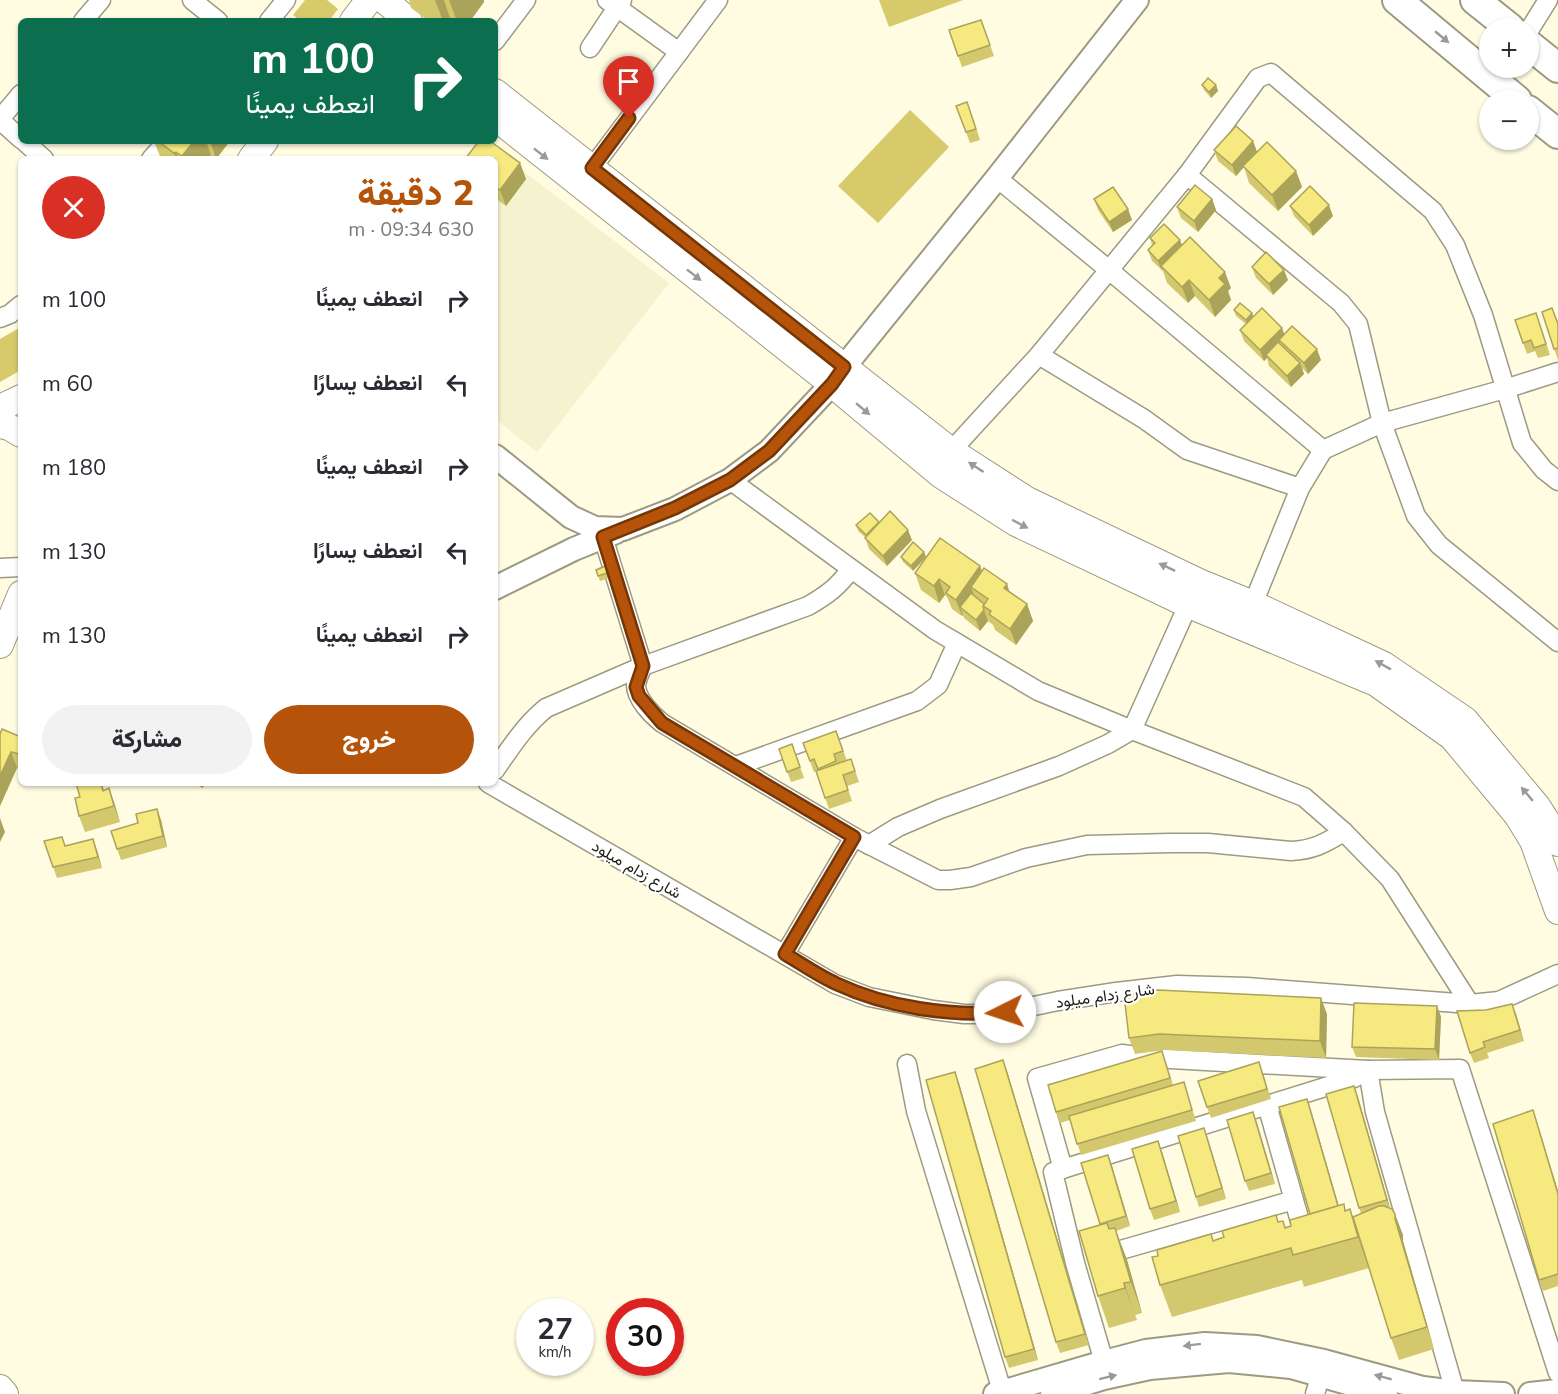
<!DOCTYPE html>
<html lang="ar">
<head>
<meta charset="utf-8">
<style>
	:root { --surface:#fff; --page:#f2f2f3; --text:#2b2b33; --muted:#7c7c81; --accent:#b45309 }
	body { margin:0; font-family:"Nunito Sans",Vazirmatn,sans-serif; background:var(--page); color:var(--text); direction:rtl; height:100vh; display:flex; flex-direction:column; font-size:22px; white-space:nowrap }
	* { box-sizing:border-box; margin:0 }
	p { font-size:20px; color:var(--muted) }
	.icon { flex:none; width:33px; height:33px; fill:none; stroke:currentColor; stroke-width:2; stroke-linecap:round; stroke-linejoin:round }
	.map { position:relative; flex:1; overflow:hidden; direction:ltr }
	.side { position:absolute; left:18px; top:156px; width:480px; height:630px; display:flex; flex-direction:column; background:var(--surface); border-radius:9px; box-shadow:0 2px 4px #0004; direction:rtl }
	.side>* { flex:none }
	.banner { position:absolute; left:18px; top:18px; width:480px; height:126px; border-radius:9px; box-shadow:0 2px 4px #0004; direction:rtl; background:#0b6e4f; color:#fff; overflow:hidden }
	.buttons { position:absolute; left:1479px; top:18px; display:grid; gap:12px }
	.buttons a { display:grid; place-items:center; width:60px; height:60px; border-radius:50%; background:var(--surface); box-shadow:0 2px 4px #0004; font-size:30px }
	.speed { position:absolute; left:516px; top:1298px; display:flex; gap:12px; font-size:30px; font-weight:700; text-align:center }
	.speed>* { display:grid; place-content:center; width:78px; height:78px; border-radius:50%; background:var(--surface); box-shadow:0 2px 4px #0004; line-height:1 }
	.speed small { font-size:15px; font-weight:400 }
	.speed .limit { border:9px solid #d22; background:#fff; color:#111 }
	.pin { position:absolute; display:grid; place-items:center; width:51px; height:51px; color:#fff; margin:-62px -26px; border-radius:50% 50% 50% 0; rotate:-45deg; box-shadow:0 0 6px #0007 }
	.pin .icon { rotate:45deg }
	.me { position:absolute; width:66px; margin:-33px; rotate:266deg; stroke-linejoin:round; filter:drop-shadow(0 0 4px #0008) }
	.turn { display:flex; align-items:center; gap:21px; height:126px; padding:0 24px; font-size:27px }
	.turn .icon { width:78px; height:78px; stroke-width:2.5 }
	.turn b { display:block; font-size:42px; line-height:51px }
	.round { display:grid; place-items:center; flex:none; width:63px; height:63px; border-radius:32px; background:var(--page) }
	.head { display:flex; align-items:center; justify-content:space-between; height:102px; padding:0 24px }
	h1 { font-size:36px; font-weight:800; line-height:45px; color:var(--accent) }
	.primary-button { display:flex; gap:12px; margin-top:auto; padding:12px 24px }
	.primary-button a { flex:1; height:69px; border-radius:36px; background:var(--accent); color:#fff; font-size:24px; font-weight:800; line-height:69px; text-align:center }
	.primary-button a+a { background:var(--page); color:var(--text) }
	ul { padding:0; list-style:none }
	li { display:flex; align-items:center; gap:18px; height:84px; padding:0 24px }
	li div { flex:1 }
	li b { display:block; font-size:22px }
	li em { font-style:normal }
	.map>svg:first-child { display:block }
	.built { fill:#f5f2d0 }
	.green { fill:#d6ca6b }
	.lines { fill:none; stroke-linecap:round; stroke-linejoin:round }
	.minor-casing { stroke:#9d9a83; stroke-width:21 }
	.tertiary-casing { stroke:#9d9a83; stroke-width:26 }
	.secondary-casing { stroke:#9d9a83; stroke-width:28 }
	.primary-casing { stroke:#9d9a83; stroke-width:32 }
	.minor { stroke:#fff; stroke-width:18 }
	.tertiary { stroke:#fff; stroke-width:22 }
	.secondary { stroke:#fff; stroke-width:26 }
	.primary { stroke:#fff; stroke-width:28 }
	.wall { fill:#d4c86e }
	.shaded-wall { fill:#aca35a }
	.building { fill:#f6e980; stroke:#aca35a; stroke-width:1.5 }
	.oneway { fill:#9a9a96 }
	.route-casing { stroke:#753606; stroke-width:15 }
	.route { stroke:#b45309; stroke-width:10 }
	.labels { text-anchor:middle; stroke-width:4.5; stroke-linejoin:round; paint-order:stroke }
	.street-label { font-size:16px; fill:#1f1e15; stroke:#fff }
</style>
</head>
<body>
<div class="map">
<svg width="1558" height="1394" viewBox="0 0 1558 1394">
	<rect width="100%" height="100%" fill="#fffce2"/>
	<!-- built -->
	<path class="built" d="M490,145l179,138 -132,169 -42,-33v-260h-15z"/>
	<!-- green -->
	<g class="green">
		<path d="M305,0h22l11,9 -9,12h-28l-8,-6z"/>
		<path d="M879,0h84l-74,27z"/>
		<path d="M910,110l39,37 -71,76 -40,-37z"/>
		<path d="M21,327v43l-21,12v-43z"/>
	</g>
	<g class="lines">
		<defs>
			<g id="minor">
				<path d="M192,0l26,21"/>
				<path d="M607,0l72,52"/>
				<path d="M83,21l18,-21"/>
				<path d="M269,21l17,-21"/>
				<path d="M1528,32l20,-32"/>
				<path d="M495,41l31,-41"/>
				<path d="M590,48l32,-48"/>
				<path d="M0,119l21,-25"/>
				<path d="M0,120l21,19"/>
				<path d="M24,141l20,18"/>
				<path d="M151,159l16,-18"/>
				<path d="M592,168l126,-168"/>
				<path d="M1187,175l154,128 17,21 24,99 34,93 23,29 119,97"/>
				<path d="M997,178l112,92 214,180"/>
				<path d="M0,318l10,-4 11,-9"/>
				<path d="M1039,355l105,64 43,31 113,38"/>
				<path d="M946,462l5,-11 88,-96 70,-85 78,-95 71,-97 13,-5 162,138 22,34 28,70 39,128 22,27 14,11"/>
				<path d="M730,480l205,150 103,61 94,39 172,67 40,35 46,47 80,125"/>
				<path d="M603,537l40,129c-3,6 -6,13 -7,19 0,14 16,30 26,38l192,114 84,43h12l21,-3 55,-19 61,-13 83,-2h38l83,8c23,-1 34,-8 53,-19"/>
				<path d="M0,568l21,-1"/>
				<path d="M1253,604l47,-116 23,-38 59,-27 123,-34 53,-17"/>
				<path d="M736,766l181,-65 21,-16 19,-42"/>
				<path d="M495,770c16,-23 30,-45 51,-62l97,-42 165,-60c19,-11 30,-19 43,-37"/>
				<path d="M488,783l347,201 34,13 64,13 31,4h18l23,-2 53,-11 58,-9 61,-7 70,2 223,17 29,-3 59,-27"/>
				<path d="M869,845l29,-18 42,-18 119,-43 49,-22 24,-14 61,-136"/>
				<path d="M785,954l69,-117"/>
				<path d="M907,1064l9,47 87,283"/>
				<path d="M1267,1105l38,134"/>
				<path d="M1063,1169l-26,-91 85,-24 31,4 215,12 92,-1 98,304"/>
				<path d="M1100,1256l194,-56"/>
				<path d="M1104,1362l-29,-99 -22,-91 301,-94 14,-8 7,42 80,280"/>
				<path d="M1315,1394l9,-31"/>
			</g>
			<g id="tertiary">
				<path d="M495,456l76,61 24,11 28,1 52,-20 55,-29 39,-29 63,-67 12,-17 153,-189 140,-178"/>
				<path d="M495,588l79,-39 42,-17"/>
				<path d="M995,1394l109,-32 42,-11 59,-7 52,3 67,14 99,27 32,4 48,2"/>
				<path d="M1052,1394l52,-16 46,-10 79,-7 62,6 95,27"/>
				<path d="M1530,1394l28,-3"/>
			</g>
			<g id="secondary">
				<path d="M384,0l25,21"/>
				<path d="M353,21l16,-21"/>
				<path d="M495,92l456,359 76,49 172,82 54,22 131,61 81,55 72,86 16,25 5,12"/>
				<path d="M495,117l337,267 109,91 75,48 171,81 189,79 76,54 65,78 16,26 25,70"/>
				<path d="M251,159l14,-18"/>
				<path d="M0,408l21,-10"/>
				<path d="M0,425l9,2 12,7"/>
				<path d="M0,645l21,-51"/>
				<path d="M0,1388l5,6"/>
			</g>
			<g id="primary">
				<path d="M1397,0l120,100"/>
				<path d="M1475,0l35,28"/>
				<path d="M1528,44l30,24"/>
				<path d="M1528,110l30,24"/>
			</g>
		</defs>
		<!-- minor casing -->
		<use href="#minor" class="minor-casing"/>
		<!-- tertiary casing -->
		<use href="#tertiary" class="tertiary-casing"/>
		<!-- secondary casing -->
		<use href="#secondary" class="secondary-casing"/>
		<!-- primary casing -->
		<use href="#primary" class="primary-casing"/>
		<!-- minor -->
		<use href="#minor" class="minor"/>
		<!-- tertiary -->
		<use href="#tertiary" class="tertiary"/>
		<!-- secondary -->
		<use href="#secondary" class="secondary"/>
		<!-- primary -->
		<use href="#primary" class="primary"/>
	</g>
	<!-- wall -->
	<g class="wall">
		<path d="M409,0h75v2l-14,19h-41l-18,-13z"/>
		<path d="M981,20l13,36 -32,11 -13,-37z"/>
		<path d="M1202,85h14l2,6 -7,7 -7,-8z"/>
		<path d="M956,106l15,7 9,27 -10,3z"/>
		<path d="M154,141h76l-14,18 -5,-4 -2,3v1h-48z"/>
		<path d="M1253,141l4,11 39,19 6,16 -24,24 -29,-28 -5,-16 -8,9 -18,-15 -4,-11z"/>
		<path d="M495,159l25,4 6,16 -20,27 -11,-8z"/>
		<path d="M1094,199l38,21 -19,12 -15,-22z"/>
		<path d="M1212,199l4,11 -18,22 -17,-14 -4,-11z"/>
		<path d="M1290,206l43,10 -20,20 -19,-20z"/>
		<path d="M1150,238l30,2 2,6 49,42 -3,3 3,9 -16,17 -20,-21 -7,7 -21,-20 -4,-12 -11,-10 -4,-11 4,-5z"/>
		<path d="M1252,267l36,13 -15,15 -17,-17z"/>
		<path d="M1234,310l18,3 1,3 29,12 2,6 37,26 -13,14 -6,-6 2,6 -13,13 -22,-21 -2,-8 -3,3 -20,-20 -4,-11 6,-6 -10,-8z"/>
		<path d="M1542,312l16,12v36z"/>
		<path d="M1540,324l10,31 -12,3 -3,-7 -8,3 -4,-11z"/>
		<path d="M879,523l33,17 -25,26 -18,-17 -4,-12 -7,-6 -2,-6z"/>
		<path d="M924,552l2,5 -13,14 -10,-9 -2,-5z"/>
		<path d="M610,564l5,12 -15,5 -4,-11z"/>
		<path d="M980,566l2,5 25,13 2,8 18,12 6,17 -17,24 -21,-15 -2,-5 -5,-4 -8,10 -16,-13 -1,-3 -1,1 -10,-7 -5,-12 -2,-2 -6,8 -18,-13 -6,-17z"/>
		<path d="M836,731l11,30 4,-2 8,23 -12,4 5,15 -23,8 -13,-38 2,-1 -4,2 -11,-29z"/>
		<path d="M0,734l21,3v33l-4,-2 -17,38z"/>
		<path d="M792,744l12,34 -13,4 -12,-33z"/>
		<path d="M76,783h26l2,7 5,-2 11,34 -35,10 -6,-16 1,-19z"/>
		<path d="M195,783h11l-4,5z"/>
		<path d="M157,809l4,11 6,27 -46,13 -10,-29 27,-8z"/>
		<path d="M44,841l21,5 32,4 5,18 -45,10z"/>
		<path d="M1512,1004l12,37 -37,12 2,5 -15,5 -4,-10 16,-43z"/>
		<path d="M1437,1006l4,11 -2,43 -83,-3 -4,-10z"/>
		<path d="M1327,1014l-1,44 -161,-8 -30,4 -6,-16z"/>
		<path d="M1166,1062l7,23 11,-3 12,39 -115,34 -11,-35 -10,3 -4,-11z"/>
		<path d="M1007,1071l82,274 -29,8 -4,-11z"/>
		<path d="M1263,1073l8,26 -60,19 -4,-11z"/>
		<path d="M959,1083l79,277 -29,8 -4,-11z"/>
		<path d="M1354,1086l36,122 13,27v6l31,108 -35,11 -8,-22 -22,-70 -65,19 -2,-7 -130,37 -12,-32 -2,-29 125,-35 2,6 6,-1 19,-12 -3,-115 31,107 8,5 4,-2 9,25 2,-21 -2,-5z"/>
		<path d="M1533,1110l25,81v95l-15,5 -4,-11z"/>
		<path d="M1253,1112l22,72 -26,7 -4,-10z"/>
		<path d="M1204,1128l22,71 -27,8 -3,-10z"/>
		<path d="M1162,1152l18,60 -26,8 -4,-11z"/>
		<path d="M1081,1163l31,3 18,60 -14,5 11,29 15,53 -7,2 2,5 -28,8 -11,-32 2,-71z"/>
	</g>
	<!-- shaded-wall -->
	<g class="shaded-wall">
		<path d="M435,0h9l7,21h-8z"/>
		<path d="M449,0h35v2l-14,19h-13z"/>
		<path d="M1216,85l2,6 -7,7 -2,-6z"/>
		<path d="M194,141h12l5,14 -2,3v1h-26l-1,-3z"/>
		<path d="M210,141h20l-14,18z"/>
		<path d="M1253,141l4,11 -21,24 -4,-11z"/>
		<path d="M176,152l3,7h-2l-3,-6z"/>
		<path d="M520,163l6,16 -20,27 -6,-16z"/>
		<path d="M1296,171l6,16 -24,24 -6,-16z"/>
		<path d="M1212,199l4,11 -18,22 -4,-11z"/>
		<path d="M1329,205l4,11 -20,20 -4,-11z"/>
		<path d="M1128,209l4,11 -19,12 -4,-10z"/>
		<path d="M1180,240l4,11 -23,15 1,6 -4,-11z"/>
		<path d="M1284,270l4,10 -15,15 -4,-11z"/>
		<path d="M1225,272l6,16 -3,3 3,9 -16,17 -6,-17 10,-22z"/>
		<path d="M1189,280l6,16 -7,7 -6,-16z"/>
		<path d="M1252,313l2,6 -6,7 -2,-6z"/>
		<path d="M1282,328l4,11 -7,1 1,4 -14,11 1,3 -3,3 -4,-11z"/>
		<path d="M1317,349l4,11 -13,14 -4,-11z"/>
		<path d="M1300,363l4,11 -13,13 -4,-11z"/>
		<path d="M908,530l4,10 -25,26 -4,-10z"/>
		<path d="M924,552l2,5 -13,14 -2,-5z"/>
		<path d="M980,566l6,17 -15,4 4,11 -15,9 3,8 -1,1 -6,-16z"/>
		<path d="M939,579l6,16 -6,8 -5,-17z"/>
		<path d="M1007,584l5,16 -8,-12z"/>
		<path d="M1027,604l6,17 -17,24 -6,-16z"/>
		<path d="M984,610l4,11 -8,10 -4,-11z"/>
		<path d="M11,752l6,16 -17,38v-30z"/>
		<path d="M200,783h6l-4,5z"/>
		<path d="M109,788l6,17 5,17 -6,-16z"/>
		<path d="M157,809l4,11 6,27 -4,-11z"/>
		<path d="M0,818l5,14 -5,10z"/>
		<path d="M93,839l4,11 5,18 -4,-11z"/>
		<path d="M1321,998l6,16 -1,44 -6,-17z"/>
		<path d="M1512,1004l4,10 8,27 -4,-11z"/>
		<path d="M1437,1006l4,11 -2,43 -4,-11z"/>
		<path d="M1003,1060l4,11 82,274 -4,-11z"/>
		<path d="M955,1072l4,11 79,277 -4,-11z"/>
		<path d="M1354,1086l4,11 33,114 -4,-11z"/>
		<path d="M1307,1099l4,11 33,114 -4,-11z"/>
		<path d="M1533,1110l25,81v3z"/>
		<path d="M1253,1112l4,11 18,61 -4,-11z"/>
		<path d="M1204,1128l4,11 18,60 -4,-11z"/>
		<path d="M1158,1141l4,11 18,60 -4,-11z"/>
		<path d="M1108,1155l4,11 18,60 -4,-10z"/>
		<path d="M1350,1209l11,32 8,27 -11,-31z"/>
		<path d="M1395,1214l8,21v6l31,108 -7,-22 -32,-108z"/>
		<path d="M1115,1228l12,32 15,53 -11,-31z"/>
		<path d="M1124,1283l11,32 2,5 -12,-32z"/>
	</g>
	<!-- building -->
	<g class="building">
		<path d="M981,20l9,25 -32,11 -9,-26z"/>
		<path d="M1208,78l8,7 -7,7 -7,-7z"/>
		<path d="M967,102l9,27 -10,3 -10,-26z"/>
		<path d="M1236,126l17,15 -21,24 -18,-15z"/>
		<path d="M158,141h36l-12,15 -6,-4 -2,1z"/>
		<path d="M479,141h11l30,22 -20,27 -5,-4v-27h-30z"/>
		<path d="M1267,142l29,29 -24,24 -29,-29z"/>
		<path d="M1195,185l17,14 -18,22 -17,-14z"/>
		<path d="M1310,186l19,19 -20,20 -19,-19z"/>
		<path d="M1113,187l15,22 -19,13 -15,-23z"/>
		<path d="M1164,224l16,16 -22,21 -10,-11 7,-7 -5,-5z"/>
		<path d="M1190,237l35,35 -6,6 6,6 -16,16 -20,-20 -7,7 -21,-21z"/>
		<path d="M1266,252l18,18 -15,14 -17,-17z"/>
		<path d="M1240,303l12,10 -6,7 -12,-10z"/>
		<path d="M1262,308l20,20 -22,22 -20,-20z"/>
		<path d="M1552,308l6,16v24l-4,1 -12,-37z"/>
		<path d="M1536,313l10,31 -12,4 -3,-8 -8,3 -8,-23z"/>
		<path d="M1292,326l25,23 -13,14 -25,-23z"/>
		<path d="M1278,342l22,21 -13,13 -21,-21z"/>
		<path d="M890,511l18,19 -25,26 -18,-18z"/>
		<path d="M870,513l9,9 -13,13 -10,-10z"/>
		<path d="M940,538l40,28 -24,34 -10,-7 4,-6 -11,-8 -5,7 -19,-13z"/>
		<path d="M913,542l11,10 -13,14 -10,-9z"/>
		<path d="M610,564l3,7 -15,5 -2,-6z"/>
		<path d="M984,568l23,16 -3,4 23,16 -17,25 -21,-15 2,-3 -8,-5 5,-7 -17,-12z"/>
		<path d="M971,593l13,11 -1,2 1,4 -8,10 -16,-13z"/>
		<path d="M2,729l19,8v13l-2,4 -8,-2 -11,24v-42z"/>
		<path d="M836,731l7,20 -9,3 2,7 -18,8 -4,-10 -4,2 -7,-18z"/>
		<path d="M792,744l8,23 -13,5 -8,-23z"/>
		<path d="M851,759l4,12 -12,4 5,15 -23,8 -9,-27z"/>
		<path d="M76,783h25l2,8 6,-3 5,18 -35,10 -4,-18 5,-1z"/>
		<path d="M157,809l6,27 -46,13 -6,-18 27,-8 -2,-9z"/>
		<path d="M62,837l3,9 28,-7 5,18 -45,10 -9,-26z"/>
		<path d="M1158,990l163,8 -1,43 -161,-7 -30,4 -5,-43z"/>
		<path d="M1354,1003l83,3 -2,43 -83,-2z"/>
		<path d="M1512,1004l8,26 -37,12 2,5 -15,6 -13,-42 29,-1z"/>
		<path d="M1162,1051l8,27 -114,34 -8,-27z"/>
		<path d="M1003,1060l82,274 -29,8 -81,-273z"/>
		<path d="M1259,1062l8,27 -60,18 -9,-26z"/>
		<path d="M955,1072l79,277 -29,8 -79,-277z"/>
		<path d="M1184,1082l8,28 -115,34 -8,-28z"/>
		<path d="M1354,1086l33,114 -28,8 -33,-114z"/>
		<path d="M1307,1099l31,107 -28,8 -31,-107z"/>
		<path d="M1533,1110l25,84v80l-19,6 -46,-156z"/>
		<path d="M1253,1112l18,61 -26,8 -18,-61z"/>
		<path d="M1204,1128l18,60 -26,9 -18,-61z"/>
		<path d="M1158,1141l18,60 -26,8 -18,-60z"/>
		<path d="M1108,1155l18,61 -26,8 -19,-61z"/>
		<path d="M1344,1204l1,7 5,-2 8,28 -65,18 -2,-7 -131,37 -8,-28 6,-1 -1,-6 54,-16 2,7 11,-4 -2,-6 54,-16 2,7 5,-1 2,7 6,-2 -1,-6z"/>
		<path d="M1379,1206h5l8,3 3,5v5l32,108 -36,11 -38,-121z"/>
		<path d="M1107,1223l2,6 6,-1 16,54 -7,1 1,5 -27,8 -19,-65z"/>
	</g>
	<!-- one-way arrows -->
	<defs><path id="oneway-solid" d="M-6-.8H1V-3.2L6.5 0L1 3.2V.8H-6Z" transform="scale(1.5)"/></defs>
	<g class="oneway">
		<use href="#oneway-solid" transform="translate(1442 37) rotate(40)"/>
		<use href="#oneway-solid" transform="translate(541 154) rotate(38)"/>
		<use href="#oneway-solid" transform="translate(694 275) rotate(38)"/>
		<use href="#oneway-solid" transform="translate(863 409) rotate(40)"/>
		<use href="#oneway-solid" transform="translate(976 467) rotate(-147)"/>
		<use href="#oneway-solid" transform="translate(1020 524) rotate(28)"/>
		<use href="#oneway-solid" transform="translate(1167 567) rotate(-155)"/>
		<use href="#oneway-solid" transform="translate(1383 665) rotate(-151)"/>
		<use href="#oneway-solid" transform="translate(1527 794) rotate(-130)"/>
		<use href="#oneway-solid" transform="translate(1192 1345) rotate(173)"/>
		<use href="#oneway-solid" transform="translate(1108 1377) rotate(-14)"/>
		<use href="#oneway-solid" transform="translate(1383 1377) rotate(-165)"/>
	</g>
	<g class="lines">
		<defs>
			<path id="route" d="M629,118l-37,50 252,199 -12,17 -63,67 -39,29 -55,28 -72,29 40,129 -7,21 3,9 23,27 192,114 -69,117c17,10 34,22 52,30 49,23 114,33 168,28"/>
		</defs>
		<!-- route casing -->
		<use href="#route" class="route-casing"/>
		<!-- route -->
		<use href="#route" class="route"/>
	</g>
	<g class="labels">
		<!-- street labels -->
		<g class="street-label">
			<text transform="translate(637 869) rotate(30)" y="6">شارع زدام ميلود</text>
			<text transform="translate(1105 995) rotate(-8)" y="6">شارع زدام ميلود</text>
		</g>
	</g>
</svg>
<div class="buttons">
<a>+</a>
<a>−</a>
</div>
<div class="speed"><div>27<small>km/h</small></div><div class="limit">30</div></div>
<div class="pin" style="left:629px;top:118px;background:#d93025"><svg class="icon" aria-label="arrive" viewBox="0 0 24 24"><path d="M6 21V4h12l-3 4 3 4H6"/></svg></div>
<svg class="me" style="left:1005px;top:1012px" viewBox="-20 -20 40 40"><circle r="19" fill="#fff"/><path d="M0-13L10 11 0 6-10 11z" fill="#b45309"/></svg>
<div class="banner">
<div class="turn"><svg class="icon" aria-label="right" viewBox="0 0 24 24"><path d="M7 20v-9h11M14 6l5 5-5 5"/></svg><div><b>100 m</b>انعطف يمينًا</div></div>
</div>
<section class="side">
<div class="head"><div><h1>2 دقيقة</h1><p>630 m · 09:34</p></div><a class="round" style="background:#d93025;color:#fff"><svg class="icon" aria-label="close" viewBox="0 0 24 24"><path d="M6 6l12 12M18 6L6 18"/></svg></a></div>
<ul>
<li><svg class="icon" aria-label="right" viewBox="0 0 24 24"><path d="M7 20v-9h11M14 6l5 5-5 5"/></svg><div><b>انعطف يمينًا</b></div><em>100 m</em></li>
<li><svg class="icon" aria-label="left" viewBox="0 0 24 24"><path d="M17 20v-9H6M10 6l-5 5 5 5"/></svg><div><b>انعطف يسارًا</b></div><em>60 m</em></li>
<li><svg class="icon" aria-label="right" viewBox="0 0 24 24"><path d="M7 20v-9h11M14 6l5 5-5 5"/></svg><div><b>انعطف يمينًا</b></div><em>180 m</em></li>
<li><svg class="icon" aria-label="left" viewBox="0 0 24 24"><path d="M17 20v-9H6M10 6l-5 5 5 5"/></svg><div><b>انعطف يسارًا</b></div><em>130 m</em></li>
<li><svg class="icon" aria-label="right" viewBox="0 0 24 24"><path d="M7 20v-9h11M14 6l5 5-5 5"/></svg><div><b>انعطف يمينًا</b></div><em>130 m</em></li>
</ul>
<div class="primary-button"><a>خروج</a><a>مشاركة</a></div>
</section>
</div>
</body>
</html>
